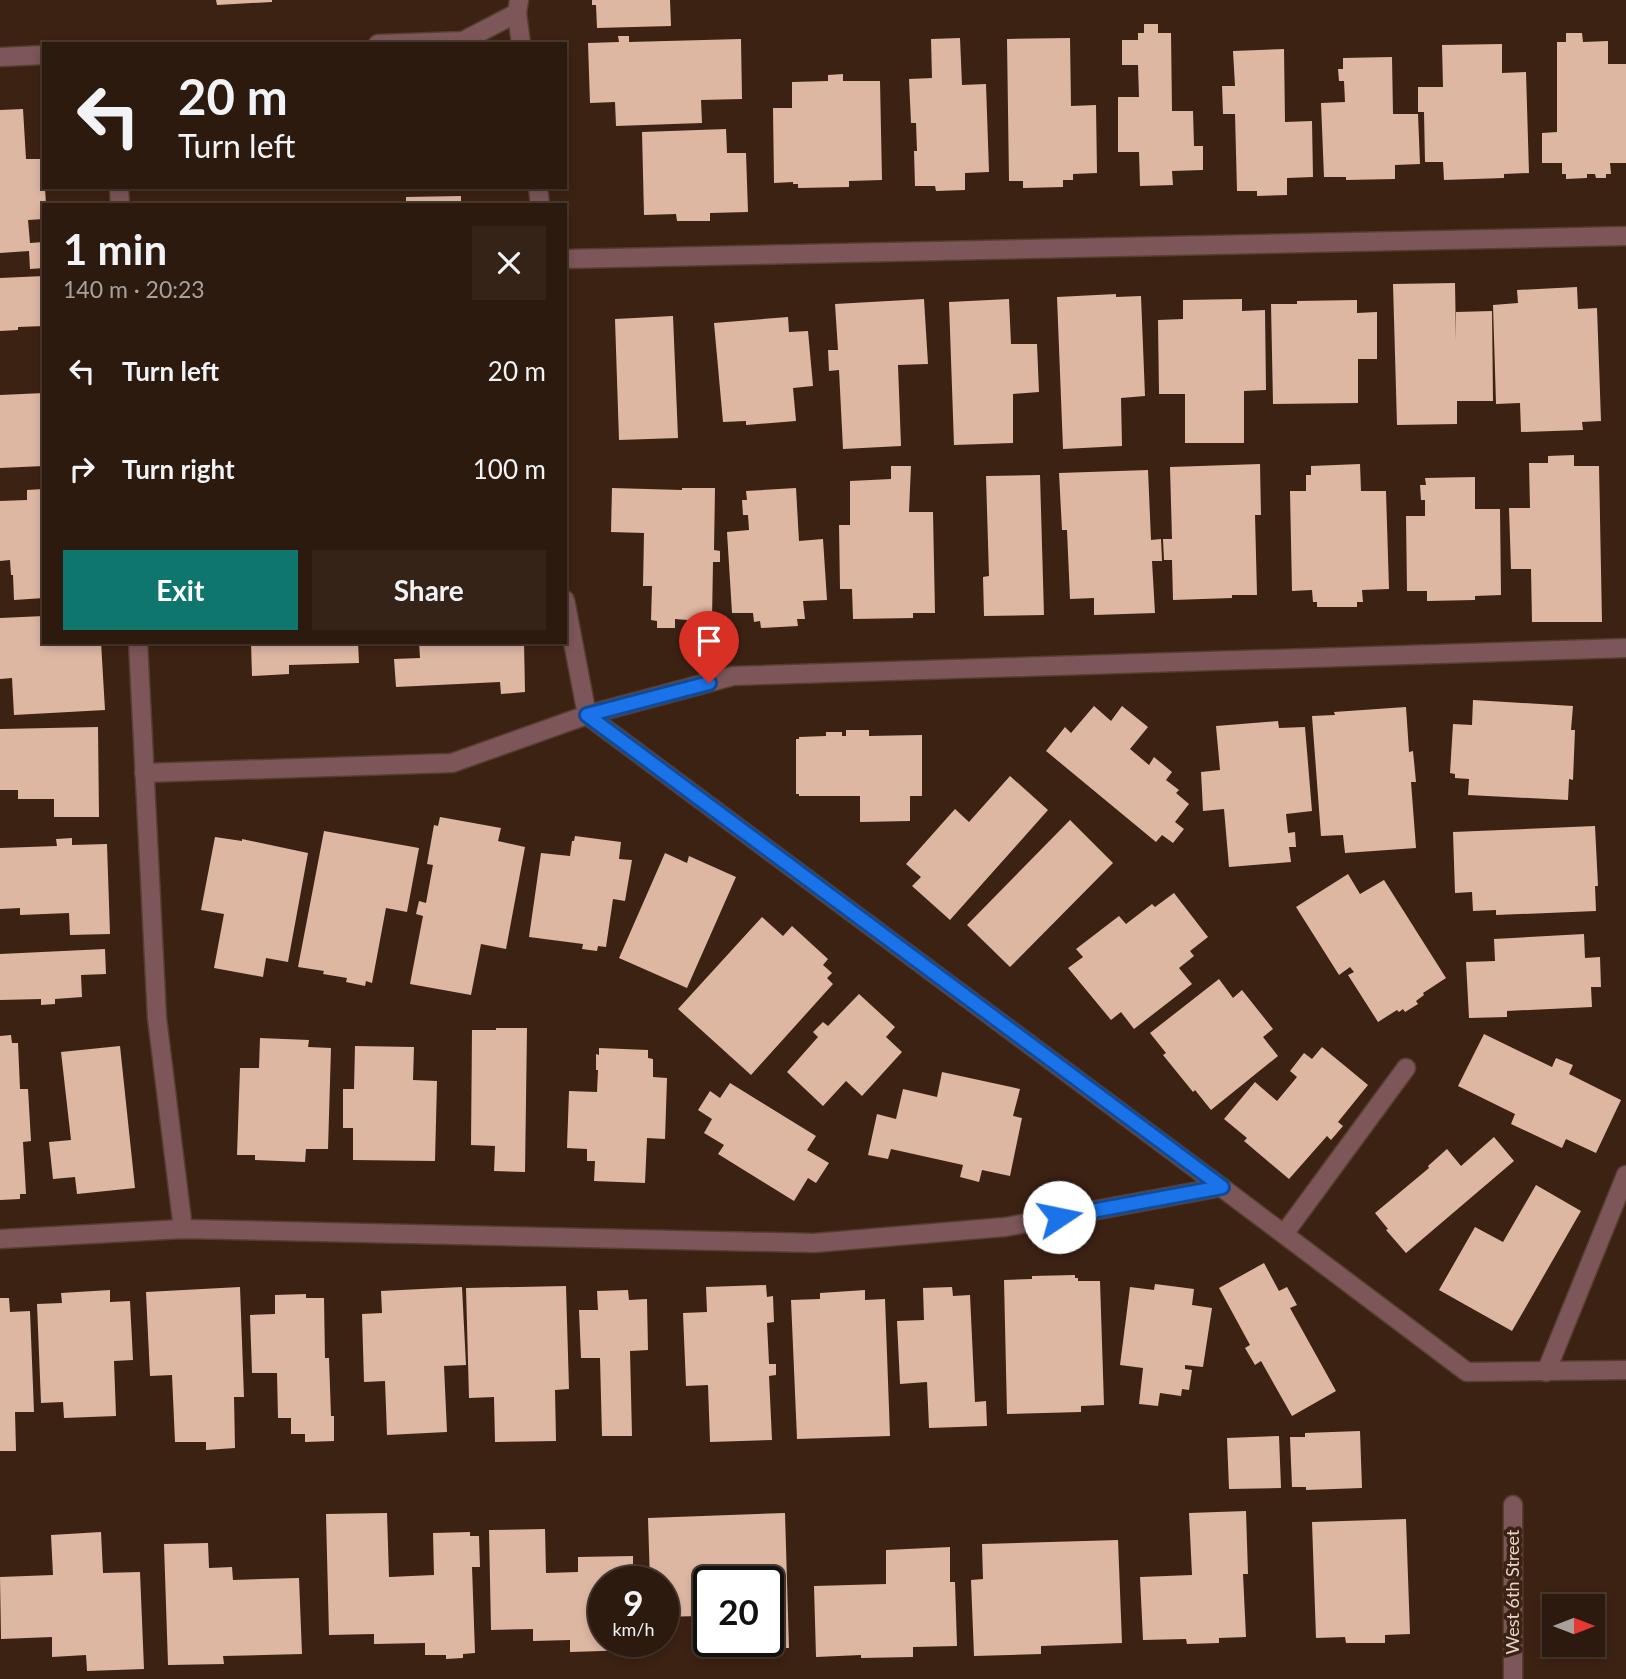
<!DOCTYPE html>
<html lang="en">
<head>
<meta charset="utf-8">
<style>
	:root { --surface:#2d1a0e; --page:#352317; --text:#f1f3f6; --muted:#a7a19e; --line:#48382e; --accent:#0f766e }
	body { margin:0; font-family:Lato,sans-serif; background:var(--page); color:var(--text); height:100vh; display:flex; flex-direction:column; font-size:26px; white-space:nowrap }
	* { box-sizing:border-box; margin:0 }
	p { font-size:23px; color:var(--muted) }
	.icon { flex:none; width:38px; height:38px; fill:none; stroke:currentColor; stroke-width:2; stroke-linecap:round; stroke-linejoin:round }
	.map { position:relative; flex:1; overflow:hidden }
	.side { position:absolute; left:42px; top:203px; width:525px; height:441px; display:flex; flex-direction:column; background:var(--surface); border-radius:0px; box-shadow:0 4px 10px #0003,0 0 0 2px var(--line) }
	.side>* { flex:none }
	.banner { position:absolute; left:42px; top:42px; width:525px; height:147px; border-radius:0px; box-shadow:0 4px 10px #0003,0 0 0 2px var(--line); background:#2d1a0e; color:var(--text); overflow:hidden }
	.needle { width:46px; rotate:90deg }
	.fabs { position:absolute; left:1542px; top:1594px; display:grid; gap:14px }
	.fabs a { display:grid; place-items:center; width:63px; height:63px; border-radius:0px; background:var(--surface); box-shadow:0 4px 10px #0003,0 0 0 2px var(--line); font-size:35px }
	.speed { position:absolute; left:588px; top:1566px; display:flex; gap:14px; font-size:35px; font-weight:700; text-align:center }
	.speed>* { display:grid; place-content:center; width:91px; height:91px; border-radius:50%; background:var(--surface); box-shadow:0 4px 10px #0003,0 0 0 2px var(--line); line-height:1 }
	.speed small { font-size:18px; font-weight:400 }
	.speed .limit { border:4px solid #111; border-radius:10px; background:#fff; color:#111 }
	.pin { position:absolute; display:grid; place-items:center; width:60px; height:60px; color:#fff; margin:-72px -30px; border-radius:50% 50% 50% 0; rotate:-45deg; box-shadow:0 0 7px #0007 }
	.pin .icon { rotate:45deg }
	.me { position:absolute; width:77px; margin:-38px; rotate:79deg; stroke-linejoin:round; filter:drop-shadow(0 0 5px #0008) }
	.turn { display:flex; align-items:center; gap:24px; height:147px; padding:0 21px; font-size:32px }
	.turn .icon { width:91px; height:91px; stroke-width:2.5 }
	.turn b { display:block; font-size:49px; line-height:60px }
	.round { display:grid; place-items:center; flex:none; width:74px; height:74px; border-radius:0px; background:var(--page) }
	.overview { display:flex; align-items:center; justify-content:space-between; height:119px; padding:0 21px }
	h1 { font-size:42px; font-weight:700; line-height:52px }
	.primary-button { display:flex; gap:14px; margin-top:auto; padding:14px 21px }
	.primary-button a { flex:1; height:80px; border-radius:0px; background:var(--accent); color:#fff; font-size:28px; font-weight:700; line-height:80px; text-align:center }
	.primary-button a+a { background:var(--page); color:var(--text) }
	ul { padding:0; list-style:none }
	li { display:flex; align-items:center; gap:21px; height:98px; padding:0 21px }
	li div { flex:1 }
	li b { display:block; font-size:26px }
	li em { font-style:normal }
	.map>svg:first-child { display:block }
	.building { fill:#ddb7a2 }
	.lines { fill:none; stroke-linecap:round; stroke-linejoin:round }
	.service-casing { stroke:#573e30; stroke-width:21 }
	.minor-casing { stroke:#573e30; stroke-width:21 }
	.service { stroke:#7c5659; stroke-width:18 }
	.minor { stroke:#7c5659; stroke-width:18 }
	.route-casing { stroke:#114b97; stroke-width:18 }
	.route { stroke:#1a73e8; stroke-width:12 }
	.labels { text-anchor:middle; stroke-width:7; stroke-linejoin:round; paint-order:stroke }
	.street-label { font-size:18px; fill:#e6d4cb; stroke:#3c2213 }
</style>
</head>
<body>
<div class="map">
<svg width="1626" height="1679" viewBox="0 0 1626 1679">
	<rect width="100%" height="100%" fill="#3c2213"/>
	<!-- building -->
	<g class="building">
		<path d="M216,0h56v2l-55,3z"/>
		<path d="M592,0h78l1,26 -74,2 -1,-23h-4z"/>
		<path d="M1144,24h14v9h13l1,78h21l1,35h9v24l-31,1 1,14 -33,1 -1,-34h-21v-55h21l-1,-32h-16v-25h16v-7h6z"/>
		<path d="M1566,33h16l1,9 25,-1v23h18v99h-16l1,11h-5v4h-10l-1,-4h-8v4l-21,1v-5h-4v-11h-20v-30l15,-1v-90h9z"/>
		<path d="M618,36h11v6l112,-3 1,60 -41,1 1,23 -86,3 -1,-24 -25,1 -2,-60 31,-1z"/>
		<path d="M960,38l2,47 24,-1 3,88 -24,1v17l-29,1 -1,-5h-20l-1,-35h3l-1,-28h-5l-2,-44 23,-1 -1,-39z"/>
		<path d="M1070,38l1,68 25,-1 1,68 -24,1v6h-10v7l-40,1v-7h-14l-2,-142z"/>
		<path d="M1502,44v29l24,-1 3,101 -25,1v4l-60,2 -1,-18h-18l-1,-50h-6v-25h25l-1,-42z"/>
		<path d="M1284,49l1,73 27,-1 1,56 -26,1v17l-30,1v-5h-20l-2,-77h-12l-1,-28h13l-2,-35z"/>
		<path d="M1392,57l1,57h25l2,50 -25,1v14l-49,1v-3h-22l-3,-74 24,-1 -1,-21h-5l-1,-12h5v-11z"/>
		<path d="M843,74v7h37l2,99 -33,1v6l-51,1v-4h-5v-2l-19,1 -1,-75h19v-26l36,-1v-6z"/>
		<path d="M23,109l3,50h18v28h1l1,18h-2v14l-16,1 2,23 14,-1v26l-14,1 -1,-18 -29,2v-143z"/>
		<path d="M726,129l1,24h19l2,59 -38,1v8h-33l-1,-7 -32,1 -2,-83z"/>
		<path d="M461,196v9h-55v-8z"/>
		<path d="M44,276v50l-26,1v3l-18,1v-53z"/>
		<path d="M1455,283l1,58v-29l36,-1 1,90h-36v23l-60,1 -4,-141z"/>
		<path d="M1577,287l1,22 19,-1 4,113 -19,1 1,8 -62,2 -1,-29 -24,1 -3,-99 25,-2 -1,-13z"/>
		<path d="M1116,294v3l25,-1 4,100 -24,2 1,48 -59,3 -6,-152z"/>
		<path d="M924,299l4,65 -30,1 3,81 -58,3 -4,-79 -10,1 -1,-21h10l-3,-46z"/>
		<path d="M1009,299l2,45h26l2,48 -26,2v49l-59,2 -5,-143z"/>
		<path d="M1242,299v12l23,-1 1,80 -22,1v52h-59v-49h-26l-1,-74 25,-1v-19z"/>
		<path d="M1357,300v13l20,-1v47h-19v44l-85,1 -2,-100h26v-3z"/>
		<path d="M673,316l5,122 -59,2 -4,-121z"/>
		<path d="M788,317l1,15 19,-1 5,55 -20,2 3,33 -50,4v-4l-23,1 -9,-99z"/>
		<path d="M44,393v73l-44,2v-73z"/>
		<path d="M1574,455v11h25l3,156h-70l-1,-53h-20l-2,-61h21l-1,-45h19v-7z"/>
		<path d="M1260,464l1,51h-6l2,80h-25v3l-59,2 -1,-40h-8l-1,-21h9l-2,-72z"/>
		<path d="M1360,464l1,27h25l3,98 -27,1 1,12h-6v5h-40v-5h-4l-1,-12 -20,1 -2,-100h16v-16h5v-9z"/>
		<path d="M891,466h20l-2,46h24l2,101h-22v5l-60,1 -1,-30h-12l-1,-64h11v-44l41,-2z"/>
		<path d="M1148,470l3,70 10,-1 1,22h-10l3,52 -61,2v-17l-24,1 -3,-69h-5l-3,-57z"/>
		<path d="M1040,475l4,140 -60,1 -1,-39 6,-1 -3,-100z"/>
		<path d="M1475,477v32h25l1,86 -26,1v4l-48,1v-10h-20l-1,-75h19v-16h-4l-1,-15h6l-1,-7z"/>
		<path d="M612,488l70,2v-2h33l-1,62 6,1v11h-7l-1,58h-7v8h-18v-8l-12,-1v9h-18v-7l-6,-1 1,-34h-9l1,-53 -33,-1z"/>
		<path d="M796,488l3,53 24,-2 4,61 -24,1 2,18h-8l1,7 -37,2 -1,-7 -6,1 -1,-9h-21l-5,-81 22,-2 -1,-15h-5l-1,-15h5l-1,-9z"/>
		<path d="M44,489v109l-30,2 -1,-25h-2l-1,-15 -10,1v-60l27,-1v-10z"/>
		<path d="M44,616v26h57l4,68 -91,5 -2,-37 -12,1v-61z"/>
		<path d="M251,642h107l1,21 -70,2v9l-37,2z"/>
		<path d="M419,642h105l1,50 -24,2 -1,-12 -104,5 -2,-28 26,-1z"/>
		<path d="M1473,700l100,6 -2,24h4l-2,50 -4,-1 -1,21 -100,-5 1,-16 -14,-1v-4l-5,-1 3,-49 19,1z"/>
		<path d="M1094,706l17,15 11,-15 26,21 -18,22 19,16 5,-8 18,15 -6,8 13,10 -3,3 13,11 -14,18 9,7 -11,14 -11,-8 -6,7 -110,-91 19,-24 6,6z"/>
		<path d="M1406,707l3,45 4,-1 3,31h-5l5,66 -71,5 -2,-18 -22,1 -9,-120 23,-1 -1,-3z"/>
		<path d="M1278,721l1,7 26,-1 7,84 -26,3 2,19 7,-1 1,15h-7l2,15 -62,5 -5,-58 -21,2 -2,-39 19,-2 -4,-44z"/>
		<path d="M98,727l1,90h-45v-18h-36v-9h-18v-61z"/>
		<path d="M846,730h23v6l53,-1v61h-12v25l-50,1v-26h-61v-2h-3v-55h3v-2l27,-1v-4h16v4h4z"/>
		<path d="M1010,776l38,34 -98,110 -38,-34 9,-9 -15,-13 49,-55 14,13z"/>
		<path d="M440,817l61,11 -3,13 27,6 -19,102 -25,-5 -10,51 -61,-11 13,-68 -7,-2 3,-13 7,2 7,-38 -6,-1 7,-39 4,1z"/>
		<path d="M1070,820l43,43 -103,104 -43,-42z"/>
		<path d="M1595,826l3,60h-3l1,25 -100,4v-5l-23,1 -1,-19 -17,1 -2,-61z"/>
		<path d="M324,831l95,17 -12,64 -21,-4 -14,75 -6,-2 -1,5 -19,-4 1,-4 -24,-4 1,-3 -26,-4z"/>
		<path d="M575,836l46,6 -2,17 13,1 -7,41 -12,-2 -7,48 -8,-1 -1,5 -15,-2 1,-5 -54,-7 12,-84 29,3 2,-15h2z"/>
		<path d="M215,837l27,4v-2l66,14 -20,109 -22,-4 -3,19 -49,-9 10,-54 -23,-4z"/>
		<path d="M72,838v7l35,-1 3,90 -40,1 -1,-22 -49,2v-7l-20,1v-61l57,-2 -1,-7z"/>
		<path d="M665,853l22,10 2,-7 47,21 -49,111 -68,-30z"/>
		<path d="M1348,874l12,20 24,-14 62,98 -23,15 1,2 -8,6 2,3 -13,8 -2,-3 -4,3 -2,-2 -19,12 -30,-47 6,-3 -4,-5 -11,8 -43,-68z"/>
		<path d="M1174,893l34,44 -18,14 4,5 -15,12 13,16 -58,45 -13,-17 -10,8 -43,-52 15,-11 -7,-8 43,-33 7,8 26,-20 3,3z"/>
		<path d="M762,917l21,19 9,-10 36,33 -5,6 9,8 -5,5 6,6 -82,91 -73,-66z"/>
		<path d="M1584,934l1,24 15,-1 1,30h-10l1,20 -85,4v6l-38,1 -3,-56 29,-1 -1,-22z"/>
		<path d="M105,949l1,25 -25,1 1,22 -27,2v5l-14,1v-6l-41,1v-46z"/>
		<path d="M1219,979l14,19 9,-8 31,39 -10,8 15,19 -67,54 -16,-20 -2,2 -30,-37 3,-2 -16,-20z"/>
		<path d="M859,994l36,33 -9,10 16,15 -40,44 -16,-15 -23,25 -36,-34 31,-35 -5,-5 10,-10 5,4z"/>
		<path d="M496,1028h31l-2,144 -31,-1 1,-25 -24,-1 1,-115h24z"/>
		<path d="M1484,1034l68,33 4,-9 17,7 -4,9 52,26 -25,53 -30,-14 -4,9 -51,-24 4,-10 -57,-28z"/>
		<path d="M11,1035l1,8h6l2,46h8l3,52 -8,1 3,52h-6v5l-20,1v-164z"/>
		<path d="M260,1038l49,2 -1,7 23,1 -3,101h-22l-1,13 -50,-2v-5h-18l3,-87h19z"/>
		<path d="M120,1046l15,142 -58,6 -2,-17 -22,2 -4,-37 22,-2 -10,-88z"/>
		<path d="M355,1046l59,1 -1,33 24,1 -2,80 -82,-1v-32h-10v-39h11z"/>
		<path d="M1322,1047l46,38 -30,37 5,4 -12,14 -4,-4 -38,43 -45,-38 3,-3 -23,-19 31,-37 22,19 20,-24 -7,-6 14,-18 8,6z"/>
		<path d="M599,1048l49,2v8l5,1v18l14,1 -2,61 -18,-1 -2,45 -51,-2 1,-20h-8v-12l-20,-1 2,-57 28,1 1,-22h-2v-16l3,1z"/>
		<path d="M942,1072l78,17 -7,27 9,2 -12,58 -28,-6 -3,12 -19,-5 3,-12 -72,-16 -3,10 -20,-4 9,-41 19,5 7,-30 34,8z"/>
		<path d="M730,1083l86,53 -9,14 22,13 -13,20 -8,-5 -14,23 -76,-47 6,-9 -20,-12 8,-14 -14,-9 12,-19 10,7z"/>
		<path d="M1494,1137l20,24 -108,92 -20,-23 2,-1 -13,-16 54,-45 -1,-2 19,-17 14,17z"/>
		<path d="M1536,1185l45,26 -69,120 -73,-41 36,-63 28,15z"/>
		<path d="M1264,1263l15,28 8,-4 10,18 -7,3 46,83 -44,25 -31,-55 -6,4 -10,-17 5,-3 -31,-57z"/>
		<path d="M1075,1275v3h3v3h22l4,124 -23,1v6l-74,2 -3,-134 28,-1v-3z"/>
		<path d="M1155,1284l39,5 -2,16 20,3 -9,59 -18,-2v4l7,1 -3,20 -7,-1 -1,7 -21,-3 -2,13 -19,-2 4,-36 -23,-3 10,-78 24,3z"/>
		<path d="M766,1285l1,12 6,-1 1,26 -7,1 2,41h7v11l-7,1 3,64 -62,2 -2,-57 -22,1 -3,-73 24,-1 -1,-25z"/>
		<path d="M566,1286l3,103 -14,1 1,51 -61,1 -1,-45 -25,1 -3,-110z"/>
		<path d="M240,1287l4,110h-10l1,51 -29,2v-8h-31l-3,-67 -22,1 -4,-84z"/>
		<path d="M462,1287l4,78 -22,1 3,66 -60,3 -2,-54 -21,1 -2,-68 20,-1 -1,-22z"/>
		<path d="M952,1287l1,9 17,-1 5,107 11,-1 1,25 -58,2 -2,-46 -27,2 -3,-63 27,-1 -1,-32z"/>
		<path d="M110,1290v12l20,-1 3,59 -19,1 2,55 -52,2 -1,-16 -22,1 -4,-99 25,-1 -1,-10z"/>
		<path d="M628,1290l1,10 18,-1 1,51 -18,1 2,85h-30l-2,-78h-19l-2,-48h19l-1,-19z"/>
		<path d="M865,1290v10l20,-1 5,137 -93,3 -6,-139 29,-1v-6z"/>
		<path d="M306,1294v4h18l1,60h4l2,58h3v25l-29,1v-8h-14v-16h-13l-1,-45h-25l-2,-58 25,-1v-19z"/>
		<path d="M0,1298h9l1,14 20,-1 4,101h-19l1,39h-16z"/>
		<path d="M1360,1431l2,57 -56,2v-3h-14l-2,-50h15v-4z"/>
		<path d="M1279,1436l2,52 -52,1 -2,-51z"/>
		<path d="M1246,1511l2,63h-5l3,63 -27,1v5l-32,1 -1,-5 -43,1 -3,-63 52,-2 -3,-62z"/>
		<path d="M387,1513l2,64 45,-2 -1,-42 37,-1v4h9l1,31h-8l3,86 -12,1v4l-17,1v-4h-21v-12l-51,1v-10l-45,1 -3,-121z"/>
		<path d="M785,1513l4,135 -54,1v-7h33v-60h-59v54h-9l-1,-20 -36,1v-35h-13l-2,-64z"/>
		<path d="M1406,1519l4,115 -25,1v8h-39l-1,-6 -29,1 -4,-116z"/>
		<path d="M545,1529l1,44 32,-1v-15l55,-1v26h-29v60h31v8l-65,2v-12l-37,1v-12l-42,1 -2,-100z"/>
		<path d="M101,1532l2,41 37,-1 4,97 -57,2 -1,-16 -34,2v-20l-51,2 -1,-62 53,-2 -2,-40z"/>
		<path d="M1118,1540l4,103 -81,3v8l-67,2 -3,-76 12,-1 -1,-35z"/>
		<path d="M208,1543l1,25 23,-1 1,13 66,-2 3,76 -79,2 1,8 -56,1 -4,-121z"/>
		<path d="M950,1547v35h5l2,64 -44,1v10l-52,1v-3l-45,2 -2,-71 72,-2v-34z"/>
	</g>
	<g class="lines">
		<defs>
			<g id="service">
				<path d="M519,0l-2,13 4,31"/>
				<path d="M378,44l85,-3 54,-28"/>
				<path d="M0,57l44,-2"/>
				<path d="M119,187l1,18"/>
				<path d="M538,187l2,18"/>
				<path d="M565,259l1061,-23"/>
				<path d="M565,600l22,115 634,472 246,185 159,-2"/>
				<path d="M138,642l19,376 26,211"/>
				<path d="M144,773l308,-10 135,-48 146,-39 893,-28"/>
				<path d="M1284,1234l122,-166"/>
				<path d="M0,1239l183,-10 631,14 191,-16 216,-40"/>
				<path d="M1546,1372l80,-197"/>
			</g>
			<path id="minor" d="M1513,1505v174"/>
		</defs>
		<!-- service casing -->
		<use href="#service" class="service-casing"/>
		<!-- minor casing -->
		<use href="#minor" class="minor-casing"/>
		<!-- service -->
		<use href="#service" class="service"/>
		<!-- minor -->
		<use href="#minor" class="minor"/>
	</g>
	<g class="lines">
		<defs>
			<path id="route" d="M709,683l-122,32 635,472 -163,30"/>
		</defs>
		<!-- route casing -->
		<use href="#route" class="route-casing"/>
		<!-- route -->
		<use href="#route" class="route"/>
	</g>
	<g class="labels">
		<!-- street labels -->
		<g class="street-label">
			<text transform="translate(1513 1592) rotate(-90)" y="6">West 6th Street</text>
		</g>
	</g>
</svg>
<div class="fabs">
<a><svg class="needle" viewBox="-14 -14 28 28"><path d="M0-13l5 13h-10z" fill="#e53935"/><path d="M0 13l5-13h-10z" fill="#a7a19e"/></svg></a>
</div>
<div class="speed"><div>9<small>km/h</small></div><div class="limit">20</div></div>
<div class="pin" style="left:709px;top:683px;background:#d93025"><svg class="icon" aria-label="arrive" viewBox="0 0 24 24"><path d="M6 21V4h12l-3 4 3 4H6"/></svg></div>
<svg class="me" style="left:1059px;top:1217px" viewBox="-20 -20 40 40"><circle r="19" fill="#fff"/><path d="M0-13L10 11 0 6-10 11z" fill="#1a73e8"/></svg>
<div class="banner">
<div class="turn"><svg class="icon" aria-label="left" viewBox="0 0 24 24"><path d="M17 20v-9H6M10 6l-5 5 5 5"/></svg><div><b>20 m</b>Turn left</div></div>
</div>
<section class="side">
<div class="overview"><div><h1>1 min</h1><p>140 m · 20:23</p></div><a class="round"><svg class="icon" aria-label="close" viewBox="0 0 24 24"><path d="M6 6l12 12M18 6L6 18"/></svg></a></div>
<ul>
<li><svg class="icon" aria-label="left" viewBox="0 0 24 24"><path d="M17 20v-9H6M10 6l-5 5 5 5"/></svg><div><b>Turn left</b></div><em>20 m</em></li>
<li><svg class="icon" aria-label="right" viewBox="0 0 24 24"><path d="M7 20v-9h11M14 6l5 5-5 5"/></svg><div><b>Turn right</b></div><em>100 m</em></li>
</ul>
<div class="primary-button"><a>Exit</a><a>Share</a></div>
</section>
</div>
</body>
</html>
